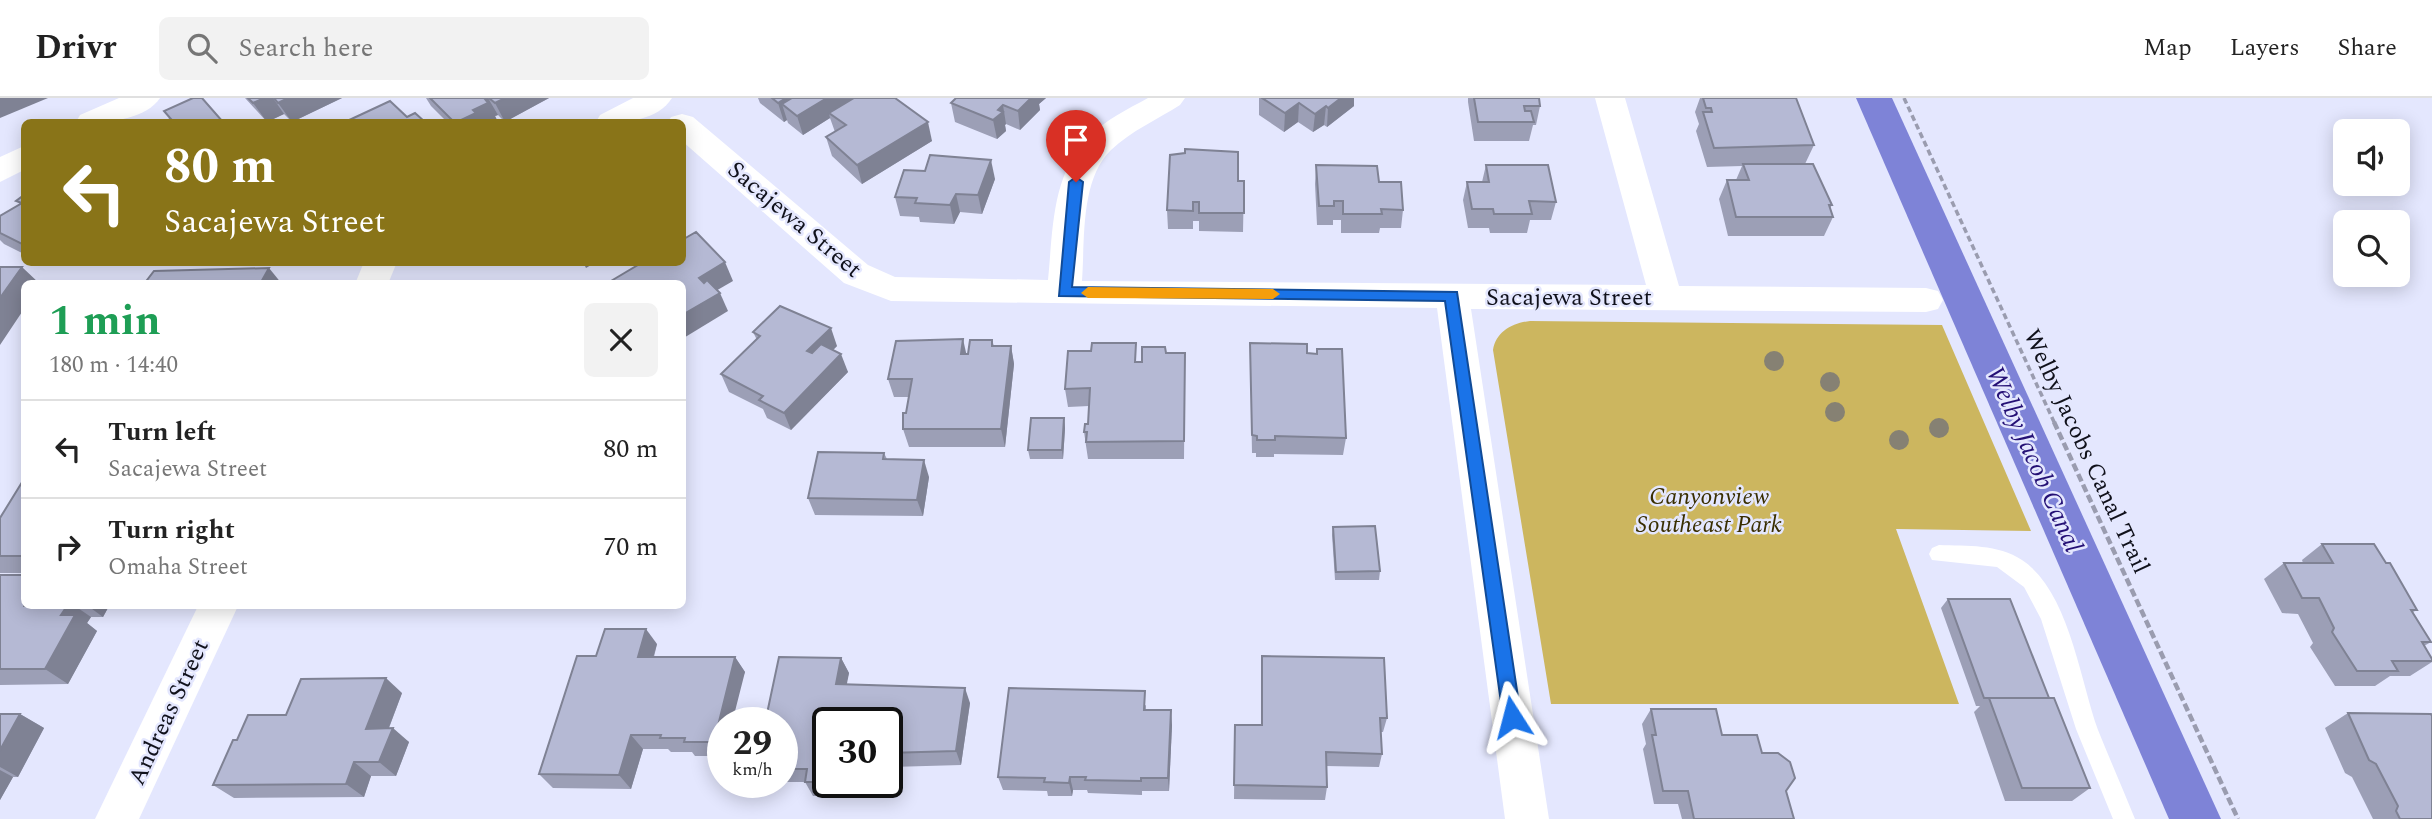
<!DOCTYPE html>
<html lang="en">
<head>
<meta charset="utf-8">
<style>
	:root { --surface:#fff; --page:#f2f2f2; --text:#222; --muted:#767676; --line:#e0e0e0 }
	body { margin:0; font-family:Spectral,serif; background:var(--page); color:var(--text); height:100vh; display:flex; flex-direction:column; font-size:26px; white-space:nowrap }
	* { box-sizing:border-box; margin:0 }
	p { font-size:23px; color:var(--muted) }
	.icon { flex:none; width:38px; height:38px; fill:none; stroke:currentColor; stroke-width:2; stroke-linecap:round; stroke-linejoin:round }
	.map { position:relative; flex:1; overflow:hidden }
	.details { position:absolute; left:21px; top:182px; width:665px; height:329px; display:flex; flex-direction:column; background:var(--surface); border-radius:10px; box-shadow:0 4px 18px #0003 }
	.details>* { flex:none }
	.hud { position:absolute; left:21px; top:21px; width:665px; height:147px; border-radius:10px; box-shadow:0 4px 18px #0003; background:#897418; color:#fff; overflow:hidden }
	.buttons { position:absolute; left:2333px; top:21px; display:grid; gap:14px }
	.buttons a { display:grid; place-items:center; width:77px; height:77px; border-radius:10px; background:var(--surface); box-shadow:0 4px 18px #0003; font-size:35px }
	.speed { position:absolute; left:707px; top:609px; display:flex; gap:14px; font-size:35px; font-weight:700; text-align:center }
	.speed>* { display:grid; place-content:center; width:91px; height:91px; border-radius:50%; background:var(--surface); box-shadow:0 4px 18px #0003; line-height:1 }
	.speed small { font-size:18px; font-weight:400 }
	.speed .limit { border:4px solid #111; border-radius:10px; background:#fff; color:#111 }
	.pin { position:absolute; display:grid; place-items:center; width:60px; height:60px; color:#fff; margin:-72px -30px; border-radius:50% 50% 50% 0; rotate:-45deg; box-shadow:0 0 7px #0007 }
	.pin .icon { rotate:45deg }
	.me { position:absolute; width:77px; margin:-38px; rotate:351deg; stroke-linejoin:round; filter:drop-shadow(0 0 5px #0008) }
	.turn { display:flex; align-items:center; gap:24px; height:147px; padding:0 28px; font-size:32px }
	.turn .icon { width:91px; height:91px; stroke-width:2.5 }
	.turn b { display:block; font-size:49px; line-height:60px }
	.round { display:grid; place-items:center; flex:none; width:74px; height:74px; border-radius:10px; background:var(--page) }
	.headline { display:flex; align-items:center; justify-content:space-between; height:119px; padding:0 28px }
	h1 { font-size:42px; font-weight:700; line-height:52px; color:#1e9e55 }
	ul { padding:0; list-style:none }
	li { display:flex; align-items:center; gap:21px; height:98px; padding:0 28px; border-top:2px solid var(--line) }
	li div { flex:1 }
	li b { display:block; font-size:26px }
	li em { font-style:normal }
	header { display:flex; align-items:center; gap:42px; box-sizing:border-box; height:98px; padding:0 35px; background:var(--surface); border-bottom:2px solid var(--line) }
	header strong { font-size:33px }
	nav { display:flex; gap:38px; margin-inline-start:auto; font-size:24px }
	.search { width:490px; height:63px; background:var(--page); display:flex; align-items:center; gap:18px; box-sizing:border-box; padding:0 24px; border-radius:10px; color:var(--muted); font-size:26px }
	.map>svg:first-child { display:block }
	.green { fill:#ccb65f }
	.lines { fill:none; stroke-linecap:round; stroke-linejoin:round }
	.canal { fill:#7e83d7; fill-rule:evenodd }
	.path-far1 { stroke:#9a9caf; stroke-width:3.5; stroke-dasharray:6 3.5; stroke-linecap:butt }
	.path { stroke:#9a9caf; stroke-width:4.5; stroke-dasharray:8 3.5; stroke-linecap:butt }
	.service { fill:#fff; fill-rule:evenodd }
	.minor { fill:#fff; fill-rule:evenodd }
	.tree { fill:#868173 }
	.wall { fill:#9c9fb6 }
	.shaded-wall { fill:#7f8294 }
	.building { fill:#b5b9d4; stroke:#7f8294; stroke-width:2 }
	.route { fill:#1a73e8; stroke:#114b97; stroke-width:2 }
	.slow { fill:#f59e0b }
	.labels { text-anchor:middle; stroke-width:5; stroke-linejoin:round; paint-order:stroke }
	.street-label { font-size:24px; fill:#10111b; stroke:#e4e7fe }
	.park-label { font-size:24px; font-style:italic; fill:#392e01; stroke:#e4e7fe }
	.water-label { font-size:26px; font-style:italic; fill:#241075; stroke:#e4e7fe }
</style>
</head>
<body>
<header>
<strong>Drivr</strong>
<div class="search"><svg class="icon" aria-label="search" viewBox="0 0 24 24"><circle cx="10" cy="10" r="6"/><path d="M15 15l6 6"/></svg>Search here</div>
<nav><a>Map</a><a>Layers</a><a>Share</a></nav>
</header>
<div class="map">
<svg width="2432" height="721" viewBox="0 0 2432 721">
	<rect width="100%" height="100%" fill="#e4e7fe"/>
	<!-- green -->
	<path class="green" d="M1530,223l412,4 89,206 -135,-2 63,175h-408l-58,-354c3,-18 19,-27 37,-29z"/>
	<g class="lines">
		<!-- canal -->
		<path class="canal" d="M1856,0h36l329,721h-52z"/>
		<!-- path-far1 -->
		<path class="path-far1" d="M1904,0l151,326"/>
		<!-- path -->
		<path class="path" d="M2054,324l184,397"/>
		<!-- service -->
		<path class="service" d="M1939,447c28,1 59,-1 83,15 47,31 58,120 76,170 12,30 25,59 37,89h-22l-37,-90 -35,-110 -17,-32 -27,-20 -65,-7 -3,-6 3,-6z"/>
		<!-- minor -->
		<g class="minor">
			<path d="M119,0h41c-15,23 -60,26 -84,24l4,-7z"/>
			<path d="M633,0h39c-16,25 -50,24 -76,24l4,-7z"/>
			<path d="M1148,0h37l-5,7c-22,14 -49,26 -69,45 -31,30 -26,90 -29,131l564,4 -51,-187h30l54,188 247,2 12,3 5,9 -5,9 -12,3 -455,-3 78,510h-44l-68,-511 -546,-7 -47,-18 -162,-142v-19h-14l3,-5 11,-3 11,3 175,148 27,12 153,3c5,-48 3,-106 41,-143 16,-17 39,-28 59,-39z"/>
			<path d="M24,48v24l-24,12v-25z"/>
			<path d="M364,164h33l-9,22h-33z"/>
			<path d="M198,508h40l-99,213h-44z"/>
		</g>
	</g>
	<!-- trees -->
	<g class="tree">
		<circle cx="1774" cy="263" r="10"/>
		<circle cx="1830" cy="284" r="10"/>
		<circle cx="1835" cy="314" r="10"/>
		<circle cx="1939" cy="330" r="10"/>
		<circle cx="1899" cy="342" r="10"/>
	</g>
	<!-- wall -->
	<g class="wall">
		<path d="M245,0h97l-50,24 -8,-8 -17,8z"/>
		<path d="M426,0h123l-44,24 -7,-7 -3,1 3,6h-51l-16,-16z"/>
		<path d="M758,0h137l37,43 -70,43 -30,-28 -6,-19 9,-5 -5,-14 -27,17 -15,-12 -1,-3 -3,2 -24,-19z"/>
		<path d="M956,0h90l-7,6 1,6 -20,20 -14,-6 -1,1 1,6 -9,8 -42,-17 -4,-19z"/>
		<path d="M1259,0h95v8l-27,21 -3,-2 -11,7 -15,-10 -14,10 -25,-17z"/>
		<path d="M1468,0h71l1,8 -4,19h-3l-4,16h-55l-6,-39z"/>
		<path d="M1700,0h96l18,47 -9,19 27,41 -2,3 3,9 -9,19h-96l-9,-37 8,-19h9l6,-14 -35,1 -11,-36 3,-7 -4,-12z"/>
		<path d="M1316,67l63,17 24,28 -2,18h-21l-1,5h-38v-13h-8v5h-16l-2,-41z"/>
		<path d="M1486,67l70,37 -5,18h-21l-3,13h-37l-1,-5h-21l-5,-28 4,-18h15z"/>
		<path d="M995,81l-13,35 -22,-2 -6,12 -34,-2 -1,-5 -19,-1 -5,-19z"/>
		<path d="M1238,83h6l-1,51 -44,-1v-10h-6v8h-25l-1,-19z"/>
		<path d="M24,97v59l-20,-10 -4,-4v-24l20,-12 -4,-3z"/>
		<path d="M753,234l84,14 -4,4 15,22 -57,58 -24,-12 -4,-9 -34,-17 -8,-18 36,-34z"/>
		<path d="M992,242l2,6h17l3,18 -9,83h-96l-6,-18 6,-32h-15l-6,-18 80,-25z"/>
		<path d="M1250,245l57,10 39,85 -3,17 -69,-1v3h-18v-4h-4z"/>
		<path d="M1166,255h19l-1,106h-96l-4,-27 4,-8 1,-18 -21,1 -3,-18 72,-27h5z"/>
		<path d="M1064,320l1,10 -2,31h-33l-2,-9z"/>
		<path d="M884,355l3,6 42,18 -6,39 -108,-1 -7,-17z"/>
		<path d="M24,381v94h-24v-55z"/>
		<path d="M1333,429l47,44 -1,9h-44l-3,-45z"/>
		<path d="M2322,446l64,19 31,47 -4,2 18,30 -7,4 8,13v3l-22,14h-20l-15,10h-40l-25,-39 3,-4 -15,-29 -16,-1 -18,-34 20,-16h19l-1,-3z"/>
		<path d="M0,477l24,31h85l-6,11h-12l-4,6 10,8 -29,53 -68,1z"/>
		<path d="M1948,501l101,99 41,90 -18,13h-67l-31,-89 6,-6h-4l-35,-98z"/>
		<path d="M657,546l-3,13h81l10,15 -22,51v33h-28l-3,-4h-21l-3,-3h-25l-12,40 -78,-1 -14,-14 57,-118z"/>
		<path d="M1262,558l125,62 -4,14h-2l1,22 -3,13 -53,-1 1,21 -2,13 -91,-1 1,-74h26z"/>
		<path d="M841,560l8,15 -3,11 124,19 -9,62 -70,2 -3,15h-1v-59h-59v59h19l-2,14h-32l-8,-14h-23v-59z"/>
		<path d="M402,595l-13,35 20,14 -13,34h-25l-7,21 -130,1 -21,-13 73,-70z"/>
		<path d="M1146,607v5l26,15 -3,66h-27v4l-54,-2 -1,-3h-14l-1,6h-24l-1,-5 -44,-1 -5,-13z"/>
		<path d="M1651,611l71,26 40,18 24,38 8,28h-112l-4,-15h-24l-11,-55 3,-5 -4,-20z"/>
		<path d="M2348,615l84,106h-59l-21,-42 -7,-4 -20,-45z"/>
		<path d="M0,616h20l24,14 -26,49h-5l-13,23z"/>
	</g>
	<!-- shaded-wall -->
	<g class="shaded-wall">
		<path d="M0,0h48l-48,20z"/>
		<path d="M264,0h9l11,16 -17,8 -14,-19z"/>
		<path d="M288,0h54l-50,24 -14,-19z"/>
		<path d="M484,0h4l10,17 -3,1 3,6h-41l16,-12z"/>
		<path d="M505,0h44l-44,24 -10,-19z"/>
		<path d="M786,0h4l5,16 -13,-10 5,16 -3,2 -6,-19z"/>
		<path d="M827,0h37l-35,15 1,5 -27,17 -6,-19z"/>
		<path d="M1031,0h15l-7,6 1,6 -20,20 -2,-19z"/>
		<path d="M1341,0h13v8l-27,21 1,-19z"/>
		<path d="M1299,5l-1,19 -14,10 1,-19z"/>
		<path d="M1003,7l3,19 -1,1 1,6 -9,8 -4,-19 5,-10z"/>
		<path d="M1326,8l-2,19 -11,7 2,-18z"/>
		<path d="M928,24l4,19 -70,43 -5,-19z"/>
		<path d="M991,62l4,19 -13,35 -4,-19z"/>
		<path d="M956,96l4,18 -6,12 -4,-19z"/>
		<path d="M583,164h13l-10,6z"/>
		<path d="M725,164l8,19 -26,15 -8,-18z"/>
		<path d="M22,169l18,17h-16v25l-24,36v-47z"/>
		<path d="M269,170l13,16h-22z"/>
		<path d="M720,195l8,18 -46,28v-24z"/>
		<path d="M831,230l6,18 -23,23 -7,-18z"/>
		<path d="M963,241l4,18 -6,-3z"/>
		<path d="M1011,248l3,18 -9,83 -4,-18z"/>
		<path d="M841,256l7,18 -57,58 -7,-17z"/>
		<path d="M1064,320l1,10 -2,31 -1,-9z"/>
		<path d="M924,362l5,17 -6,39 -6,-16z"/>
		<path d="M67,508h8l16,11 -4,6 10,8 -29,53 -23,-15 16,-54z"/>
		<path d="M88,508h21l-6,11z"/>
		<path d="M646,531l11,15 -8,28 -11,-15z"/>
		<path d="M735,559l10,15 -13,51h-9v31l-9,-12z"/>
		<path d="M841,560l8,15 -5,26 -8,-15z"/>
		<path d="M386,580l16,15 -19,50 -17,-14z"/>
		<path d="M965,590l5,15 -9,62 -5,-14z"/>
		<path d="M1171,612l1,15 -3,66 -1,-13z"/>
		<path d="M20,616l24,14 -26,49 -18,-10v-17z"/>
		<path d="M393,630l16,14 -13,34 -17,-14z"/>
		<path d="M631,637l12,14 -12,40 -12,-14z"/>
		<path d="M887,661l4,8 -3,15 -1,-2z"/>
		<path d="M354,664l17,14 -7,21 -18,-13z"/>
		<path d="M0,672l13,7 -13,23z"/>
		<path d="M1070,679l3,13 -1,6 -3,-13z"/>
		<path d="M837,684h10l-2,14z"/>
	</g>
	<!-- building -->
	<g class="building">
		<path d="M193,0h9l21,24h-60l8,-3 -7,-8z"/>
		<path d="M248,0h16l-11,5z"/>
		<path d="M274,0h14l-10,5z"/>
		<path d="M430,0h54l4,5 -15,7 3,3 -19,9h-3z"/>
		<path d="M489,0h16l-10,5z"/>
		<path d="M772,0h14l-8,5z"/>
		<path d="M792,0h35l-30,18 -15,-12z"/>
		<path d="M854,0h41l33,24 -71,43 -31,-28 20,-12 -17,-12z"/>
		<path d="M956,0h75l-13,13 -15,-6 -5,5 5,2 -10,8 -42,-17z"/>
		<path d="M1262,0h79l-13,10 -2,-2 -11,8 -16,-11 -14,10z"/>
		<path d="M1474,0h65l1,8h-16l1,5h6l3,11h-56z"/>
		<path d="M1703,0h93l18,47 -100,3 -11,-36h9l-1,-4h-5z"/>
		<path d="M390,3l17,16 8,-4 10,9h-80z"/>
		<path d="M1185,51l53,3v29h6v32h-45v-11h-6v9l-26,-1 3,-55 15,-2z"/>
		<path d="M930,57l61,5 -13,35 -22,-1 -6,11 -35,-2 2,-5 -22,-1 9,-27 21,1z"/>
		<path d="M1743,66h70l19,41h-3l4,12h-97l-9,-37h22z"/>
		<path d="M1316,67l61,1 2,16h22l2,28 -22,-1 1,5h-39v-13h-9v5h-15z"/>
		<path d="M1486,67h62l8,37 -27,-1 3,13h-38l-1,-5h-21l-5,-27h22z"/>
		<path d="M24,97v50l-24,-12v-17l22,-13 -6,-2z"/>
		<path d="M696,134l29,30 -26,16 5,5 3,-3 13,13 -38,22v-31h-69l-2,-3 32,-19h39v-22z"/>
		<path d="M0,169h22l-22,31z"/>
		<path d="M269,170l-9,16h-116l10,-13z"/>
		<path d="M780,208l51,22 -24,23 5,2 9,-9 20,10 -57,59 -25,-13 4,-4 -42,-22 39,-38 -7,-4z"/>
		<path d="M963,241l-2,15h7l2,-14h22v6h19l-10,83h-98v-16h3l6,-34h-24l8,-38z"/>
		<path d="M1092,245h44l-1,19h7v-15h23l1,6h19l-1,88 -98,1 1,-10h-3l1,-8h3l2,-36 -25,1 3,-38h23z"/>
		<path d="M1250,245l57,1v9l10,1v-5h25l4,89 -71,-2v4h-18v-4l-5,-1z"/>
		<path d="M1031,320h33l-2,32h-34z"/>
		<path d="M818,354l66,1 -1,6 41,1 -7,40 -109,-2z"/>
		<path d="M24,381v77h-24v-38z"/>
		<path d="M1375,428l5,45 -44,1 -3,-45z"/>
		<path d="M2322,446h52l12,19h4l27,47h-6l20,32h-9l10,17v2h-40l6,10h-41l-25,-39 2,-4 -15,-30h-17l-18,-35h49z"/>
		<path d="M0,477h24v31h43l-6,9h14l-30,54h-45z"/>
		<path d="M1948,501h62l39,99h-65z"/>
		<path d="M605,531h41l-8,28h97l-21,85h-30l1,-4h-25l1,-3h-30l-12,40 -80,-1 38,-118h19z"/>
		<path d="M1262,558l122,2 3,60h-7l2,36 -56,-2 1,35 -93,-2 1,-60h27z"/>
		<path d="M779,559l62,1 -5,26 129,4 -9,63 -69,2v-30h-59v59h-23l2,-13h-25v-46h-17z"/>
		<path d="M386,580l-20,51 27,-1 -14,34h-25l-8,22 -133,1 20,-45h4l11,-25h38l15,-36z"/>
		<path d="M1009,590l136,3 -1,19h27l-3,68h-27v3l-56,-1 1,-3h-16l-1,6 -25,-1 1,-4 -47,-1z"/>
		<path d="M1989,600h65l36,90h-68z"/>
		<path d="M1651,611h65l6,26h35l5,18h16l12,9 5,16 -9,13 8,28h-100l-6,-28h-25l-11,-56h4z"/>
		<path d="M2348,615l83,1 1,2v103h-32l-4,-8 2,-5 -22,-42 -7,-4z"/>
		<path d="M0,616h20l-20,36z"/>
	</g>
	<!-- route -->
	<path class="route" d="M1076,79l7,5 -11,105 385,5 64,425 -3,6 -6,2 -7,-2 -2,-6 -58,-416 -386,-5 10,-114z"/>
	<!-- slow -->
	<path class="slow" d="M1088,189l185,2 7,5 -7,5 -185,-1 -7,-5z"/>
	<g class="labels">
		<!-- street labels -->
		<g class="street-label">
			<text transform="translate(795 121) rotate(40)" y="8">Sacajewa Street</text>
			<text x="1569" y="207">Sacajewa Street</text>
			<text transform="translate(2087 353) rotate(65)" y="8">Welby Jacobs Canal Trail</text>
			<text transform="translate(168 614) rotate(-65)" y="8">Andreas Street</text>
		</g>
		<!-- park labels -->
		<g class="park-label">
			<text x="1709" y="406">Canyonview<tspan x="1709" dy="28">Southeast Park</tspan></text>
		</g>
		<!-- water labels -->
		<g class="water-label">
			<text transform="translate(2035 361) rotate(66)" y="9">Welby Jacob Canal</text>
		</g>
	</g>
</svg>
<div class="buttons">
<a><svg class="icon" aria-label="sound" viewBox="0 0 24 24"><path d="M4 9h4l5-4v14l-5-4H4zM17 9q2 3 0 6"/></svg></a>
<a><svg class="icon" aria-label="search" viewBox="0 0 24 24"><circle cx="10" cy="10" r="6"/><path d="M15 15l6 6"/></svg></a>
</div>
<div class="speed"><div>29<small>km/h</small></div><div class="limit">30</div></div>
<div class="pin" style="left:1076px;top:84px;background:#d93025"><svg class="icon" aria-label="arrive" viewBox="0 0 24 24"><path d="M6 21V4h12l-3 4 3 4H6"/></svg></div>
<svg class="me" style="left:1512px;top:619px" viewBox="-20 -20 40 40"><path d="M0-17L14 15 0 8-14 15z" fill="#1a73e8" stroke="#fff" stroke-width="4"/></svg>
<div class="hud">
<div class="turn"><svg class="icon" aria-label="left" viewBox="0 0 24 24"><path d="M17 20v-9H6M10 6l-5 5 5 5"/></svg><div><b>80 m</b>Sacajewa Street</div></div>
</div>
<section class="details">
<div class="headline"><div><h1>1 min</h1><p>180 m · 14:40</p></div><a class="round"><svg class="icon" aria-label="close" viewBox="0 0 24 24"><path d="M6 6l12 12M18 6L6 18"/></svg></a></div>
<ul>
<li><svg class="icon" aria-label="left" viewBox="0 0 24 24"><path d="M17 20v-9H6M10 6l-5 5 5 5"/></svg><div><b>Turn left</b><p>Sacajewa Street</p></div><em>80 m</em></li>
<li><svg class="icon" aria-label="right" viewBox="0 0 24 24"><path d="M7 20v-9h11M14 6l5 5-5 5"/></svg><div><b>Turn right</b><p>Omaha Street</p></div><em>70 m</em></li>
</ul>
</section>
</div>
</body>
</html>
